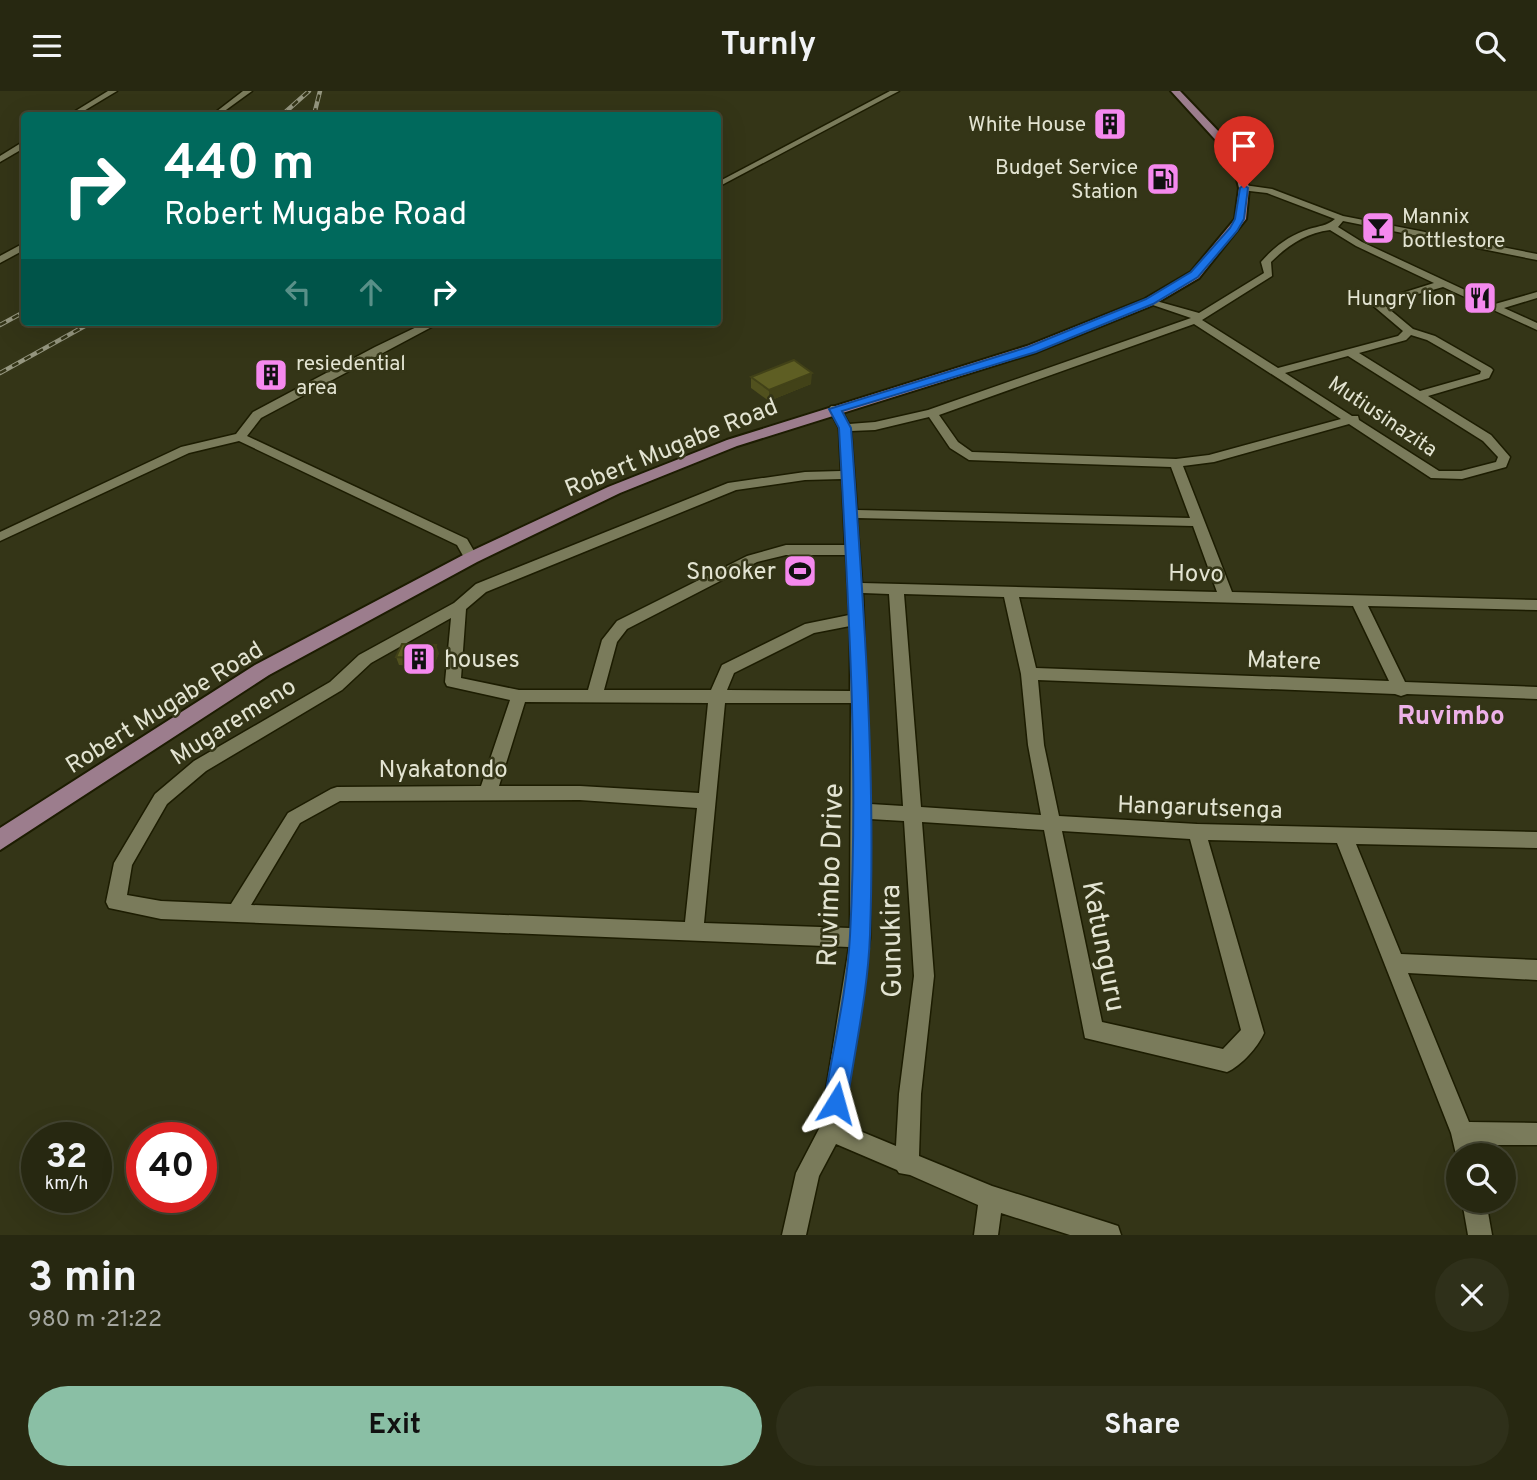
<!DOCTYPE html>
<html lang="en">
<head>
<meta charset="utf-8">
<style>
	:root { --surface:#272811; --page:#2f301a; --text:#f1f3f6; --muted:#a4a69f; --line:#434431; --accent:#8abfa5 }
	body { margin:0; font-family:Overpass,sans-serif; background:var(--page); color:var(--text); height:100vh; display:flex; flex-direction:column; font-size:26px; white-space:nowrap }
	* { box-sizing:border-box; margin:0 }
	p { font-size:23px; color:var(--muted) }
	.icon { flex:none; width:38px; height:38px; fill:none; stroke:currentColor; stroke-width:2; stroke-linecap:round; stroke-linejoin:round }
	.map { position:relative; height:1144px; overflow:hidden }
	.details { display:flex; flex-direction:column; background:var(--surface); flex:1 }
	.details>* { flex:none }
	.guide { position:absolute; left:21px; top:21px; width:700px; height:214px; border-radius:7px; box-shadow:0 7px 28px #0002,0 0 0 2px var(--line); background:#00695c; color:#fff; overflow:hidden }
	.controls { position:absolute; left:1446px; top:1052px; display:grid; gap:14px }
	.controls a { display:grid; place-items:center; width:70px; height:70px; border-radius:50%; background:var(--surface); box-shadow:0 7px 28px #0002,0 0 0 2px var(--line); font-size:35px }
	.speed { position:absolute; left:21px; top:1031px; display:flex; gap:14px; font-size:35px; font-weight:700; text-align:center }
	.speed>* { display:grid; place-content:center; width:91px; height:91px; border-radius:50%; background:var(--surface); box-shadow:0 7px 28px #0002,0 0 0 2px var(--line); line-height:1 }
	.speed small { font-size:18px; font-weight:400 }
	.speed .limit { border:10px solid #d22; background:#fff; color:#111 }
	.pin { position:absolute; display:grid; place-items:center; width:60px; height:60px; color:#fff; margin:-72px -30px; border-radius:50% 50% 50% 0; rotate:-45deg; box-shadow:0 0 7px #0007 }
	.pin .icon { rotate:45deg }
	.me { position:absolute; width:77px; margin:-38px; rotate:8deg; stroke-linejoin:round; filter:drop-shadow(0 0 5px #0008) }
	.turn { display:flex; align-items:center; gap:24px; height:147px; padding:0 28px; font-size:32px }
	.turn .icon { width:91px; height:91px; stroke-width:2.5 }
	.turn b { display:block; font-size:49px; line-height:60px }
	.lanes { display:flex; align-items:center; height:66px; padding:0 28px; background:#0003; justify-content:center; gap:35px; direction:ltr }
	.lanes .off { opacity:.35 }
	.round { display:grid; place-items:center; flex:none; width:74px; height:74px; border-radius:37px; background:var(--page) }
	.overview { display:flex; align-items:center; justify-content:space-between; height:119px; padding:0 28px }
	h1 { font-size:42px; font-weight:700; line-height:52px }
	.primary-button { display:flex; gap:14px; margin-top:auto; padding:14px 28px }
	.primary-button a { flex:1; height:80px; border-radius:42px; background:var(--accent); color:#111; font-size:28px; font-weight:700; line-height:80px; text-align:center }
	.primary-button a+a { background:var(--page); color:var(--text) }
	header { display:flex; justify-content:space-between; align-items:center; height:91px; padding:0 28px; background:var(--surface); font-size:32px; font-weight:700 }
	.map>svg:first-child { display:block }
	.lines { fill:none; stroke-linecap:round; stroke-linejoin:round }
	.minor-casing { stroke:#1c1c01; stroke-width:3 }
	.major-casing { stroke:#1c1c01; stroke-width:4 }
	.minor { fill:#7a7b5b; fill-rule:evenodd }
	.major { fill:#9c7d8d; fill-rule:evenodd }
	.rail-casing { stroke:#95967f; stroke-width:4.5 }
	.rail { stroke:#343517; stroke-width:2.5; stroke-dasharray:7; stroke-linecap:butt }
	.wall { fill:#51511e }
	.shaded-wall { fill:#424218 }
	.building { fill:#5e5e23; stroke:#424218; stroke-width:2 }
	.route { fill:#1a73e8; stroke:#114b97; stroke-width:2 }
	.labels { text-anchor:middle; stroke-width:5; stroke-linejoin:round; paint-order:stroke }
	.far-poi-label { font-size:21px; fill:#e3e4d2; stroke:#343517; text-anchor:end }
	.far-street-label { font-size:21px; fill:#e3e4d2; stroke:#343517 }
	.street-label { font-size:24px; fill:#e3e4d2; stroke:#343517 }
	.poi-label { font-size:24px; fill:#e3e4d2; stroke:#343517; text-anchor:end }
	.neighbourhood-label { font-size:26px; font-weight:bold; fill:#edb1e8; stroke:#343517 }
	.near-street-label { font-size:28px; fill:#e3e4d2; stroke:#343517 }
</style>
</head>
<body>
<header><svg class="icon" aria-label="menu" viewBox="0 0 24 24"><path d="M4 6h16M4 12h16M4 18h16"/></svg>Turnly<svg class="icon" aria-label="search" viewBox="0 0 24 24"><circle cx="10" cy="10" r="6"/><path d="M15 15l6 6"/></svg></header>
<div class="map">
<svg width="1537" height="1144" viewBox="0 0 1537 1144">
	<rect width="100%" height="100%" fill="#343517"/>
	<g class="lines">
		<defs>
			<g id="minor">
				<path d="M108,0h9l-40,24h-8z"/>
				<path d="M243,0h9l-33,24h-7z"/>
				<path d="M890,0h9l-181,96v-5z"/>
				<path d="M21,52h3v5l-24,14v-6z"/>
				<path d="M1244,94l28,4 71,27 194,38v6l-194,-39 -5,6 24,15 133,62 42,-12v6l-33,10 33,15v7l-94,-43 -60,17 30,25 22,7 56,32 2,2 -4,8 -61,18 63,39 19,22 -4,10 -44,12 -31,-1 -82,-54 -135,38 -31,4 49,126 305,8v10l-169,-4 37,76 132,5v12l-130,-5 -6,2 -6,-2 -357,-14 6,65 15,71 138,8 340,8v16l-181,-4 45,110 136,6v20l-129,-7 61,149 68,1v22h-61l2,10h-20v8l-7,-30 -114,-290 -129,-3 56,193c-6,14 -23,33 -37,39l-142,-34 -41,-208 -122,-8 12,154 -13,118 -2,62 73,30 117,37 9,3 3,9h-51l-69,-22 -3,22h-24l4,-30 -68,-30 -11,-2 -2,-3 -61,-26 -17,32 -13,59h-24l14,-62 24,-46 29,-180 -688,-28 -52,-11 -3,-6 8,-39 41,-69 39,-33 136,-79 29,-27 95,-52 22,-19 252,-101 77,-11 36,-1 -2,-43 -10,-19 2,-3h8l10,18 26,-2 53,-12 263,-92 -47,-16 5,-3 50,14 65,-40 -3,-11c13,-15 29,-27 48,-33 10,-3 18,-3 26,-10l-68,-26 -26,-3 -1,-2zM1330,139l26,16 78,37 -64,20 33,28 -5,5 -120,32 -76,-48 70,-44 -1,-14c17,-17 35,-29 59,-32zM1194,233l147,95 -132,36 -33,4 -204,-7 -14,-10 -19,-27zM1411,244l16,5 54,31 -1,3 -60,17 -61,-38 47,-13zM1348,265l135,85 15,16 -2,5 -35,9h-22l-80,-51 -1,-4h-6l-67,-43zM929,326l21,31 19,12 202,7 19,51 -333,-8 -6,-79 24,-1zM842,388l3,66h-59l-39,11 -130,65 -15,19 -14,50h-69l-58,-12 5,-69 20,-17 250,-102 69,-10zM857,427l336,8 24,66 -355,-9zM786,464h60l3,60 -44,9 -83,41 -11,25h-107l13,-48 10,-13 130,-67zM863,502l26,1 14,212 -33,-2zM904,503l100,3 17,77 7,71 13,70 -120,-8zM1019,506l334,9 36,75 -353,-13zM451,527l-6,64 2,4 63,14 -29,86 -144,1 -6,2 -43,24 -57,91 -70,-3 -34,-6 5,-30 35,-61 39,-33 136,-81 29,-27zM850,535v65l-123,-1 7,-17 80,-40zM525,611l183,1 -9,90 -119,-7h-81zM725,612h126l-1,225 -146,-5zM580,709l117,8 -12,114 -434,-17 49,-82 40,-22zM870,728l34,2 10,155 -15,118 -3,52 -53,-22 27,-186zM1062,740l128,8 51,191 -18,19 -121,-27z"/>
				<path d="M24,152v7l-24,13v-7z"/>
				<path d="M427,231h14l-180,96 -14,18 220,103 11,19 -2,3h-10l-9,-16 -218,-104 -50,12 -189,88v-9l181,-85 55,-13 17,-22 122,-65z"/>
				<path d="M1462,1110h24l6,34h-24z"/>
			</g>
			<path id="major" d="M1171,0h9l61,64 8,33 -3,31 -47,59 -46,27 -116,47 -300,94 -117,47 -143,69 -208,113 -269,175v-22l255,-163 210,-111 143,-67 119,-47 300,-94 118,-47 46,-27 44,-53 4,-31 -7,-30z"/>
		</defs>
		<!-- minor casing -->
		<use href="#minor" class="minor-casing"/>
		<!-- major casing -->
		<use href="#major" class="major-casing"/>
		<!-- minor -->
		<use href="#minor" class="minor"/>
		<!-- major -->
		<use href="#major" class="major"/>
		<defs>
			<g id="rail">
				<path d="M282,24l27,-24"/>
				<path d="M314,24l6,-24"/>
				<path d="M0,234l24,-13"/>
				<path d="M0,282l92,-51"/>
			</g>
		</defs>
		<!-- rail casing -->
		<use href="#rail" class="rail-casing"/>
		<!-- rail -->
		<use href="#rail" class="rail"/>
	</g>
	<!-- wall -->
	<g class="wall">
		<path d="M751,286l60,7 -42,17 -18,-13z"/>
		<path d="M439,562l-6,14 -34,-2 -3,-8z"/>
	</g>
	<!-- shaded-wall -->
	<g class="shaded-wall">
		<path d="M812,282l-1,11 -42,17v-11z"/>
		<path d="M436,554l3,8 -6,14 -3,-8z"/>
	</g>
	<!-- building -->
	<g class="building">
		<path d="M794,269l18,13 -43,17 -18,-13z"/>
		<path d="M402,553l34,1 -6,14 -34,-2z"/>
	</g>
	<!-- route -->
	<path class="route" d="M1244,94l4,3 -4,31 -7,12 -39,46 -45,27 -117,48 -194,59 9,17c12,168 25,338 19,507 -2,56 -15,113 -23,168l-3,8 -8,3 -8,-3 -4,-8c9,-55 23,-112 26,-167 9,-169 -2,-340 -11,-508l-10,-19 199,-62 118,-48 45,-27 39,-44 5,-9 5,-31z"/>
	<!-- icons -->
	<defs>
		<symbol id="building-square" viewBox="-11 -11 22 22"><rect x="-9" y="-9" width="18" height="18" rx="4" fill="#f589ee" stroke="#343517"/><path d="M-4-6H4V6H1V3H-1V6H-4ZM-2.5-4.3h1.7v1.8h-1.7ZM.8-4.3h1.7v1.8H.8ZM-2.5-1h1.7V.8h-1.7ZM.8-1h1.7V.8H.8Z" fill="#111"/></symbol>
		<symbol id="fuel-square" viewBox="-11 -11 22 22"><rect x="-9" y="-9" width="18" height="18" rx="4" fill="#f589ee" stroke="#343517"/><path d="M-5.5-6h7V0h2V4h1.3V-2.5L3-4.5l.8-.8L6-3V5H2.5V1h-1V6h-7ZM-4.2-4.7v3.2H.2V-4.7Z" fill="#111"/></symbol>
		<symbol id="bar-square" viewBox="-11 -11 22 22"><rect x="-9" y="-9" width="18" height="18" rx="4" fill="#f589ee" stroke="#343517"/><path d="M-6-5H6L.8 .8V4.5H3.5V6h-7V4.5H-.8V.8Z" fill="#111"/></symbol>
		<symbol id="restaurant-square" viewBox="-11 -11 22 22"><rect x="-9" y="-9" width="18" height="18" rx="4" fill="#f589ee" stroke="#343517"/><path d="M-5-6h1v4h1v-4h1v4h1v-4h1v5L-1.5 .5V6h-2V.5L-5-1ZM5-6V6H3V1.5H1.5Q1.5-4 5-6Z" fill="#111"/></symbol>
		<symbol id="stadium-square" viewBox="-11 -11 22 22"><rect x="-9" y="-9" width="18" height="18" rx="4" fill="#f589ee" stroke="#343517"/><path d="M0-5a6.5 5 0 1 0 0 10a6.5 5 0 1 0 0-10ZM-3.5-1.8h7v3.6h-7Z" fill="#111"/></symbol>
	</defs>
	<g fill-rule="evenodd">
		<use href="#building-square" x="1091" y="14" width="38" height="38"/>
		<use href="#fuel-square" x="1144" y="69" width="38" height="38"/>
		<use href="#bar-square" x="1359" y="118" width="38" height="38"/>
		<use href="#restaurant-square" x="1461" y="188" width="38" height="38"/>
		<use href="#building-square" x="252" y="265" width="38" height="38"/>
		<use href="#stadium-square" x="781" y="461" width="38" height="38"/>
		<use href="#building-square" x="400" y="549" width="38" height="38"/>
	</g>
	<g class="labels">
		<!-- far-poi labels -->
		<g class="far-poi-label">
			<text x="1086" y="40">White House</text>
			<text x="1138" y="83">Budget Service<tspan x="1138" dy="24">Station</tspan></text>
			<text x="1402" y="132" text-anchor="start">Mannix<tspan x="1402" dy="24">bottlestore</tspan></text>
			<text x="1456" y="214">Hungry lion</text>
			<text x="296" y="279" text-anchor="start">resiedential<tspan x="296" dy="24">area</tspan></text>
		</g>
		<!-- far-street labels -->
		<g class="far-street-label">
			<text transform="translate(1383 325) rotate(34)" y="7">Mutiusinazita</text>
		</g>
		<!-- street labels -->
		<g class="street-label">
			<text transform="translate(671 356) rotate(-22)" y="8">Robert Mugabe Road</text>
			<text transform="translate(1196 482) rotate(1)" y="8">Hovo</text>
			<text transform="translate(1284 569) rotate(2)" y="8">Matere</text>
			<text transform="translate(164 616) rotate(-32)" y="8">Robert Mugabe Road</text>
			<text transform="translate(233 630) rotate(-32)" y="8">Mugaremeno</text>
			<text x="443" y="686">Nyakatondo</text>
			<text transform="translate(1200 716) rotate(2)" y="8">Hangarutsenga</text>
		</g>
		<!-- poi labels -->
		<g class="poi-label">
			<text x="776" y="488">Snooker</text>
			<text x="444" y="576" text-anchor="start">houses</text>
		</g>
		<!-- neighbourhood labels -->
		<g class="neighbourhood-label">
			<text x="1451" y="633">Ruvimbo</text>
		</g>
		<!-- near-street labels -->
		<g class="near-street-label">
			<text transform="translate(829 784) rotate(-88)" y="10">Ruvimbo Drive</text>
			<text transform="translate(890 850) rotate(-91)" y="10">Gunukira</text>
			<text transform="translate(1105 855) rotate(79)" y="10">Katunguru</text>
		</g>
	</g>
</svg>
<div class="controls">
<a><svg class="icon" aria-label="search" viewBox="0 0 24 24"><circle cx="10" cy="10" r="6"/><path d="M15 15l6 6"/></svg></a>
</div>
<div class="speed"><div>32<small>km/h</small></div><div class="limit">40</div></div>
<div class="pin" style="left:1244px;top:97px;background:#d93025"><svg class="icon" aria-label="arrive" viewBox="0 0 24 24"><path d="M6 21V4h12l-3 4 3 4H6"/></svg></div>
<svg class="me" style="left:836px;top:1012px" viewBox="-20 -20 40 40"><path d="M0-17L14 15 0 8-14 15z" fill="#1a73e8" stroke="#fff" stroke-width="4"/></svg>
<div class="guide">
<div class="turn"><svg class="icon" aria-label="right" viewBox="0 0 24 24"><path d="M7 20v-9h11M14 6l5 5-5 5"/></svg><div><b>440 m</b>Robert Mugabe Road</div></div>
<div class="lanes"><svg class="icon off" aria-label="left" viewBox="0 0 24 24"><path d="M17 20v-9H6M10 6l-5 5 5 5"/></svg><svg class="icon off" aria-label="ahead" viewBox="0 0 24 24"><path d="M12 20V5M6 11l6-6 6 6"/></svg><svg class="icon" aria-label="right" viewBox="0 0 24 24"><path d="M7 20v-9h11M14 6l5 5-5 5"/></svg></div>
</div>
</div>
<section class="details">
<div class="overview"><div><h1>3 min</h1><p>980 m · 21:22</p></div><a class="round"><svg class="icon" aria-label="close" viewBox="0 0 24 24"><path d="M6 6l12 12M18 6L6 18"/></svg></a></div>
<div class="primary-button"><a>Exit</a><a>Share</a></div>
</section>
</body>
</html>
